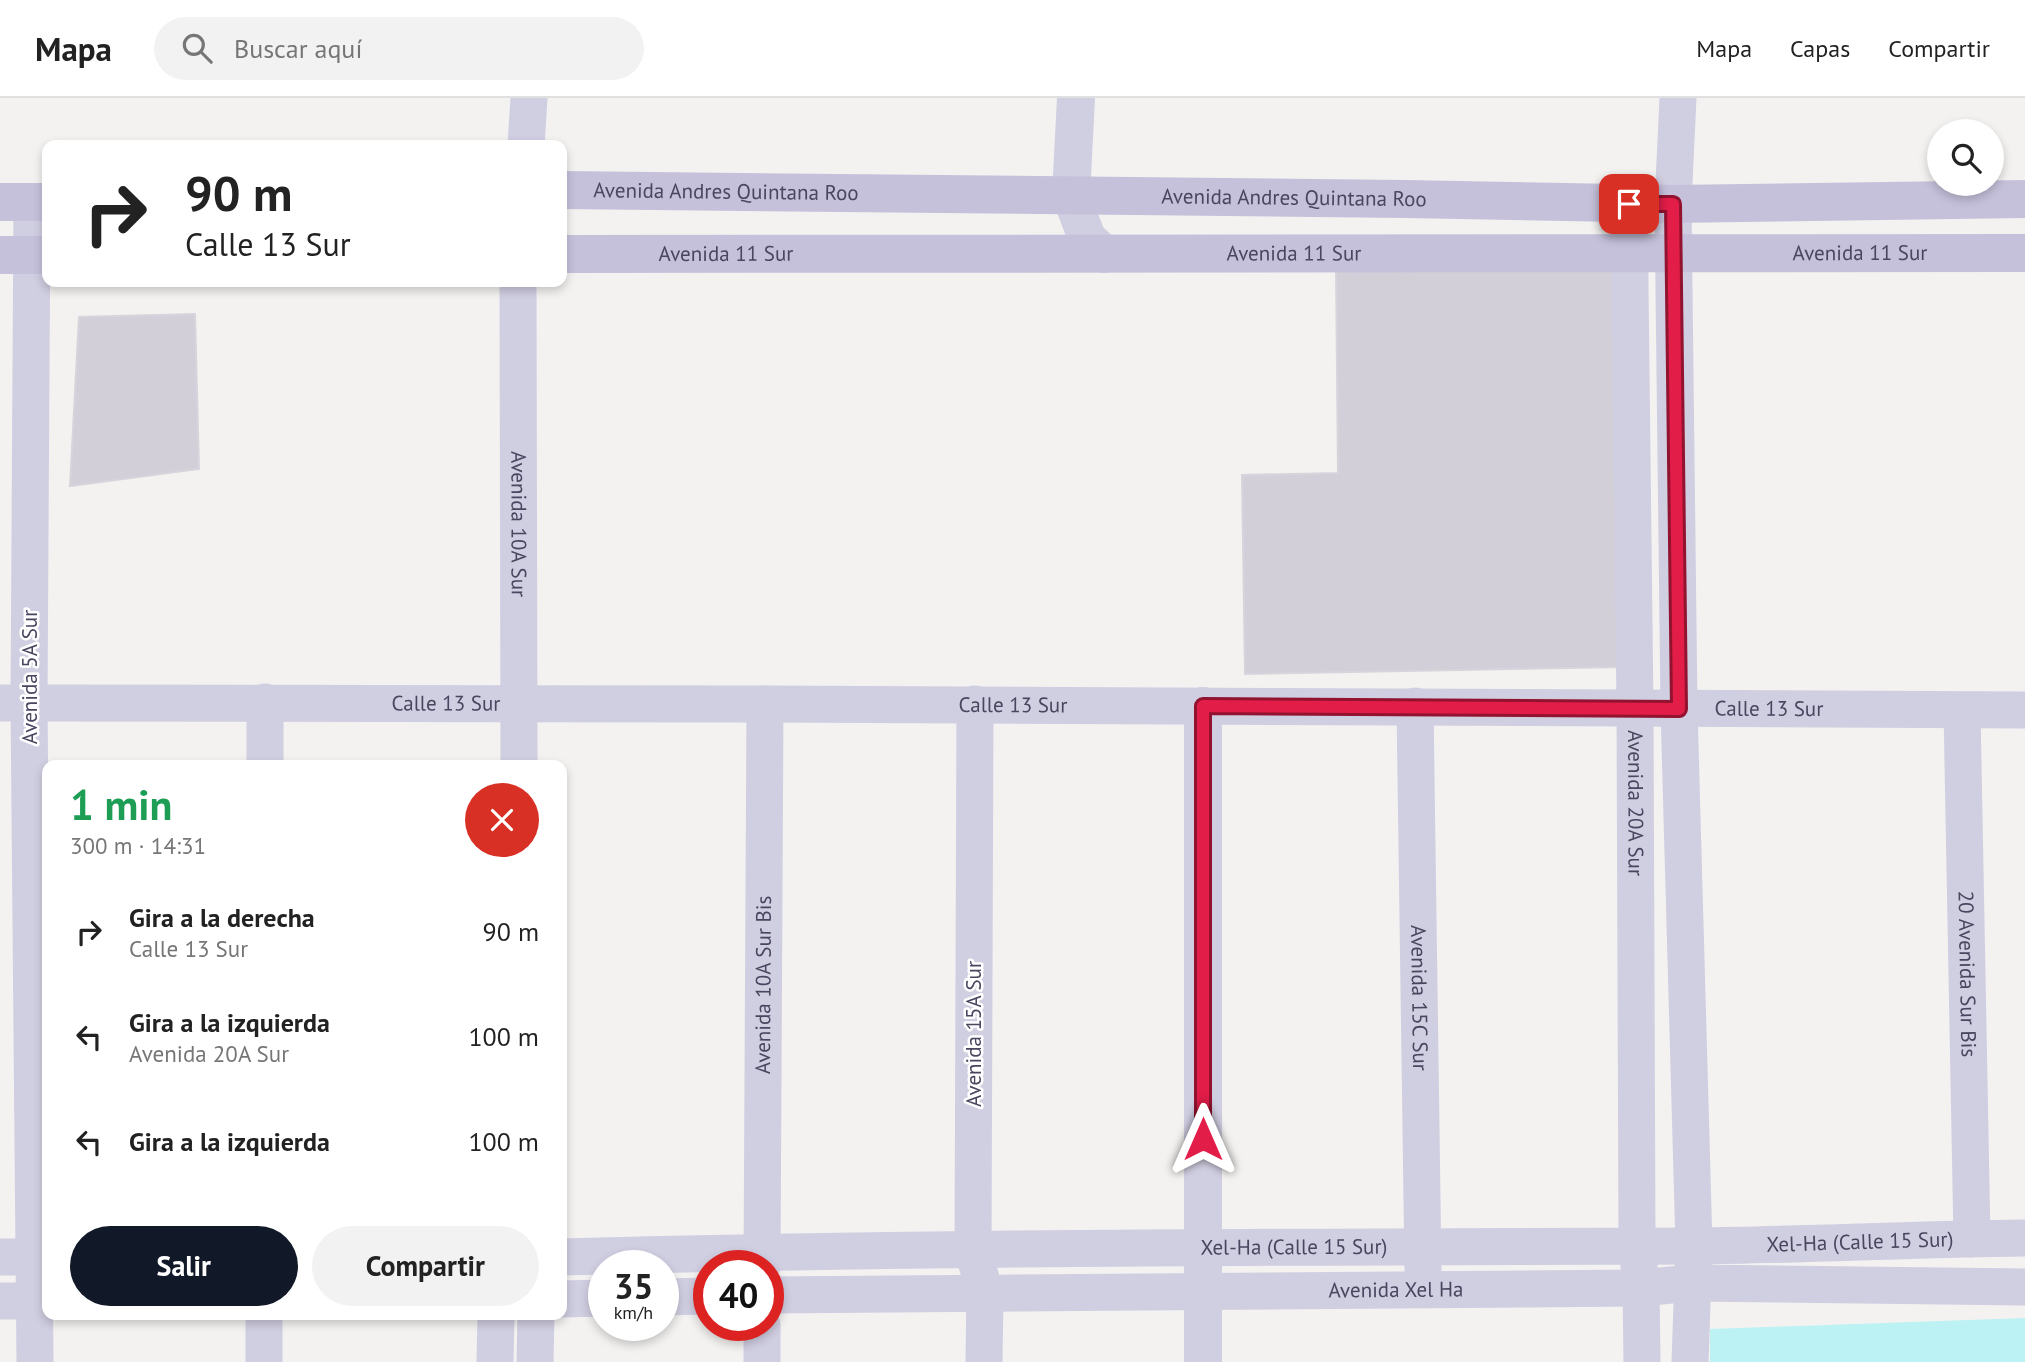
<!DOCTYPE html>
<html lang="es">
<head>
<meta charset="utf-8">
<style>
	:root { --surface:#fff; --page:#f2f2f2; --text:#222; --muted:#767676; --line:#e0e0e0; --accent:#111827 }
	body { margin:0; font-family:"PT Sans",sans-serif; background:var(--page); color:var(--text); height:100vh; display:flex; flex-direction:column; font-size:26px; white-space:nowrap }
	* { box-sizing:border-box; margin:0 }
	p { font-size:23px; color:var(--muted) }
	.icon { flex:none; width:38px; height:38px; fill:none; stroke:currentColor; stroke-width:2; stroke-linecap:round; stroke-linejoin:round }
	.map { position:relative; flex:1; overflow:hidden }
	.drawer { position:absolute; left:42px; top:662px; width:525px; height:560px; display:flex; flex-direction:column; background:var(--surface); border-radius:14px; box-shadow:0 4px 10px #0003 }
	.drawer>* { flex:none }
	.guide { position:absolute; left:42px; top:42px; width:525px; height:147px; border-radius:14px; box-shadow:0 4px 10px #0003; background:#fff; color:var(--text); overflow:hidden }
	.fabs { position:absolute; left:1927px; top:21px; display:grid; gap:14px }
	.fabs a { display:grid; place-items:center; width:77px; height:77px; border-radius:50%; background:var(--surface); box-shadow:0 4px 10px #0003; font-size:35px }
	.speed { position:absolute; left:588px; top:1152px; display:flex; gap:14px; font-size:35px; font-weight:700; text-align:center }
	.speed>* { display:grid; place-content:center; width:91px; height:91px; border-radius:50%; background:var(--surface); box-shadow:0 4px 10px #0003; line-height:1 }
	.speed small { font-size:18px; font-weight:400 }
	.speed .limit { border:10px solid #d22; background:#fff; color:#111 }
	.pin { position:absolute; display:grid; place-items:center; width:60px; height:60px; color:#fff; margin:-30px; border-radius:14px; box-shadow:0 4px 10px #0006 }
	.me { position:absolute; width:77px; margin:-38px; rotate:0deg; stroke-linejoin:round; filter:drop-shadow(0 0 5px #0008) }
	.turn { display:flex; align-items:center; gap:24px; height:147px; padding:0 28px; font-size:32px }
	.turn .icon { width:91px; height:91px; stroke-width:2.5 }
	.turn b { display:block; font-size:49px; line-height:60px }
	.round { display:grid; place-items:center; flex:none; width:74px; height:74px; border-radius:37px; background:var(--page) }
	.headline { display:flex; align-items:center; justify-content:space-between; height:119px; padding:0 28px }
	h1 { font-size:42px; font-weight:700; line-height:52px; color:#1e9e55 }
	.primary-button { display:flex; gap:14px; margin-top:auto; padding:14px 28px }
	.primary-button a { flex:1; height:80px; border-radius:42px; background:var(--accent); color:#fff; font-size:28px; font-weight:700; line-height:80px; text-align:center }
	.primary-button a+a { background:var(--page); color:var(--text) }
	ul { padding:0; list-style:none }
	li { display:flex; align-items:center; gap:21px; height:105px; padding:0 28px }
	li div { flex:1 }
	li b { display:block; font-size:26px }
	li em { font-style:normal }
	header { display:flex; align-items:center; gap:42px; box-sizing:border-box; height:98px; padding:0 35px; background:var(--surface); border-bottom:2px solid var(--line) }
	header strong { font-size:33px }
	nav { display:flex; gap:38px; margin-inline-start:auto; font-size:24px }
	.search { width:490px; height:63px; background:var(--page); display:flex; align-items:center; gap:18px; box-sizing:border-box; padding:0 24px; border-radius:38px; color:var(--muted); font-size:26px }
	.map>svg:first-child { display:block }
	.green { fill:#bcf2f4 }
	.building { fill:#d2cfd9; stroke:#d7d4dc; stroke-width:2 }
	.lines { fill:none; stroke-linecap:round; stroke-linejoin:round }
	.minor { stroke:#d0cee1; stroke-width:37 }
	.tertiary { stroke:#d0cee1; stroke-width:38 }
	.secondary { stroke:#c6c1db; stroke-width:38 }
	.route-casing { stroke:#92132f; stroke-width:18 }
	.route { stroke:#e11d48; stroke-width:12 }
	.labels { text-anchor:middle; stroke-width:5; stroke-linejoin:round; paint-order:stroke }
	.street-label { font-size:21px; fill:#494660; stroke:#fff }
</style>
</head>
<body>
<header>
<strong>Mapa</strong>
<div class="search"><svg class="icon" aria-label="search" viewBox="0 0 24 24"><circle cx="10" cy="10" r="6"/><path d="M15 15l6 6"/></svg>Buscar aquí</div>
<nav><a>Mapa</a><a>Capas</a><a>Compartir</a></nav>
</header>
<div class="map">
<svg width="2025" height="1264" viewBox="0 0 2025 1264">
	<rect width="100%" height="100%" fill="#f3f2f0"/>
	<!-- green -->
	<path class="green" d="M2025,1220v44h-315v-33z"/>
	<!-- building -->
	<g class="building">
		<path d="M1618,163l4,406 -377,7 -3,-199 96,-2 -2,-207z"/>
		<path d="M195,216l4,155 -129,17 9,-169z"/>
	</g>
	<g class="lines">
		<!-- minor -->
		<g class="minor">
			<path d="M1678,0l-5,106 6,505 15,537 -4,116"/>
			<path d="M526,47l3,-47"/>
			<path d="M32,104l-3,501 6,659"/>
			<path id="s1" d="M1629,105l6,505 2,536 4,44 1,74"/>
			<path id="s2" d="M518,184l1,483"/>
			<path id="s3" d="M0,605l765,1 1260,6"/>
			<path d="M975,606l-2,546 12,43 -1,69"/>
			<path id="s4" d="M1415,608l8,563"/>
			<path id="s5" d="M1962,612l10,529"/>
			<path d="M265,667v-63"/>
			<path d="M0,1159h47"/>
			<path id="s6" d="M562,1159c377,-10 755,-10 1132,-11 110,-1 221,-7 331,-8"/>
			<path id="s7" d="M762,1167l3,-561"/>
			<path id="s8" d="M768,1197l873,-7 50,-5 334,4"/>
			<path d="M663,1199l46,-1"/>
			<path d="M562,1201l42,-1"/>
			<path d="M0,1203h47"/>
			<path d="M264,1264v-48"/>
			<path d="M495,1264l1,-48"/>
			<path d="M535,1264l1,-48"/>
			<path d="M762,1264v-37"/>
		</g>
		<!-- tertiary -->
		<g class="tertiary">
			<path d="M1076,0l-5,98 16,42 17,16"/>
			<path d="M1203,1264v-656"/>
		</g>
		<!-- secondary -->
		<g class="secondary">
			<path id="s9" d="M562,92l843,9 268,5 352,-5"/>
			<path d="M0,104h47"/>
			<path id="s10" d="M562,156l1463,-1"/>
			<path d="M0,157h47"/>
		</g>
	</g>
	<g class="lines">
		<defs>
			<path id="route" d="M1203,1041v-433l476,3 -6,-505h-44"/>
		</defs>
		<!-- route casing -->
		<use href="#route" class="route-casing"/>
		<!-- route -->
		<use href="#route" class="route"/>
	</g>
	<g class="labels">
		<!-- street labels -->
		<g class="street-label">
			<text dy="7" stroke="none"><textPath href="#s9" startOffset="164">Avenida Andres Quintana Roo</textPath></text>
			<text dy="7" stroke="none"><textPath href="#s9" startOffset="732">Avenida Andres Quintana Roo</textPath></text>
			<text dy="7" stroke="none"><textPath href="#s10" startOffset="1298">Avenida 11 Sur</textPath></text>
			<text dy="7" stroke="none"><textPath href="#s10" startOffset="164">Avenida 11 Sur</textPath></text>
			<text dy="7" stroke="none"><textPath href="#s10" startOffset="732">Avenida 11 Sur</textPath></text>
			<text dy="7" stroke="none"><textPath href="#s2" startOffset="242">Avenida 10A Sur</textPath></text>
			<text transform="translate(30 579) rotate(-90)" y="7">Avenida 5A Sur</text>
			<text dy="7" stroke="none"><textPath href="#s3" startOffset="446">Calle 13 Sur</textPath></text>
			<text dy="7" stroke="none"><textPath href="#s3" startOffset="1013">Calle 13 Sur</textPath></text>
			<text dy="7" stroke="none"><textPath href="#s3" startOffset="1769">Calle 13 Sur</textPath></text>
			<text dy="7" stroke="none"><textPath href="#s1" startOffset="600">Avenida 20A Sur</textPath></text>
			<text dy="7" stroke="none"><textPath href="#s5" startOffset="264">20 Avenida Sur Bis</textPath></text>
			<text dy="7" stroke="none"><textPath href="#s7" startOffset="280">Avenida 10A Sur Bis</textPath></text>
			<text dy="7" stroke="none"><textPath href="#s4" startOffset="292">Avenida 15C Sur</textPath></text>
			<text transform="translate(974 936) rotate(-90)" y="7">Avenida 15A Sur</text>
			<text dy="7" stroke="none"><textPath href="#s6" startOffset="1298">Xel-Ha (Calle 15 Sur)</textPath></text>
			<text dy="7" stroke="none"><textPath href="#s6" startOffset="732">Xel-Ha (Calle 15 Sur)</textPath></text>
			<text dy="7" stroke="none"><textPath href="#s8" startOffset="628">Avenida Xel Ha</textPath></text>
		</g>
	</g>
</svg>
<div class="fabs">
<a><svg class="icon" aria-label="search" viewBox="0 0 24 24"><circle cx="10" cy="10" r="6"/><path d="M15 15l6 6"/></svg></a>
</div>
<div class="speed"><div>35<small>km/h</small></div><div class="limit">40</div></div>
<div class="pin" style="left:1629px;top:106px;background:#d93025"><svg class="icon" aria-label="arrive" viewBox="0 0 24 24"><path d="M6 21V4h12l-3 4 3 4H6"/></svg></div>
<svg class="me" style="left:1203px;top:1041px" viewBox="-20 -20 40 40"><path d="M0-17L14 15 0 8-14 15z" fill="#e11d48" stroke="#fff" stroke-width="4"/></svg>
<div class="guide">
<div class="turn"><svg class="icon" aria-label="right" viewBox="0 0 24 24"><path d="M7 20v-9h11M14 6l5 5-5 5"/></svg><div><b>90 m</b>Calle 13 Sur</div></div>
</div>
<section class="drawer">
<div class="headline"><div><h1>1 min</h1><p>300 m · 14:31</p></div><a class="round" style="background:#d93025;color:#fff"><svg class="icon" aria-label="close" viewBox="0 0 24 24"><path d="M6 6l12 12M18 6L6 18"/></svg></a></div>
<ul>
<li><svg class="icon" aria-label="right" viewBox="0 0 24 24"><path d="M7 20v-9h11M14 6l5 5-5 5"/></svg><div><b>Gira a la derecha</b><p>Calle 13 Sur</p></div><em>90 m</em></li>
<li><svg class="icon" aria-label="left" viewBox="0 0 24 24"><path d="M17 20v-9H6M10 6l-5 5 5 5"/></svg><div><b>Gira a la izquierda</b><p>Avenida 20A Sur</p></div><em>100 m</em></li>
<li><svg class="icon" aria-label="left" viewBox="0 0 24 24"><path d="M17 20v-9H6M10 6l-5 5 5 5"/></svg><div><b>Gira a la izquierda</b></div><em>100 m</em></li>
</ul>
<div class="primary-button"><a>Salir</a><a>Compartir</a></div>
</section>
</div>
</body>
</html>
